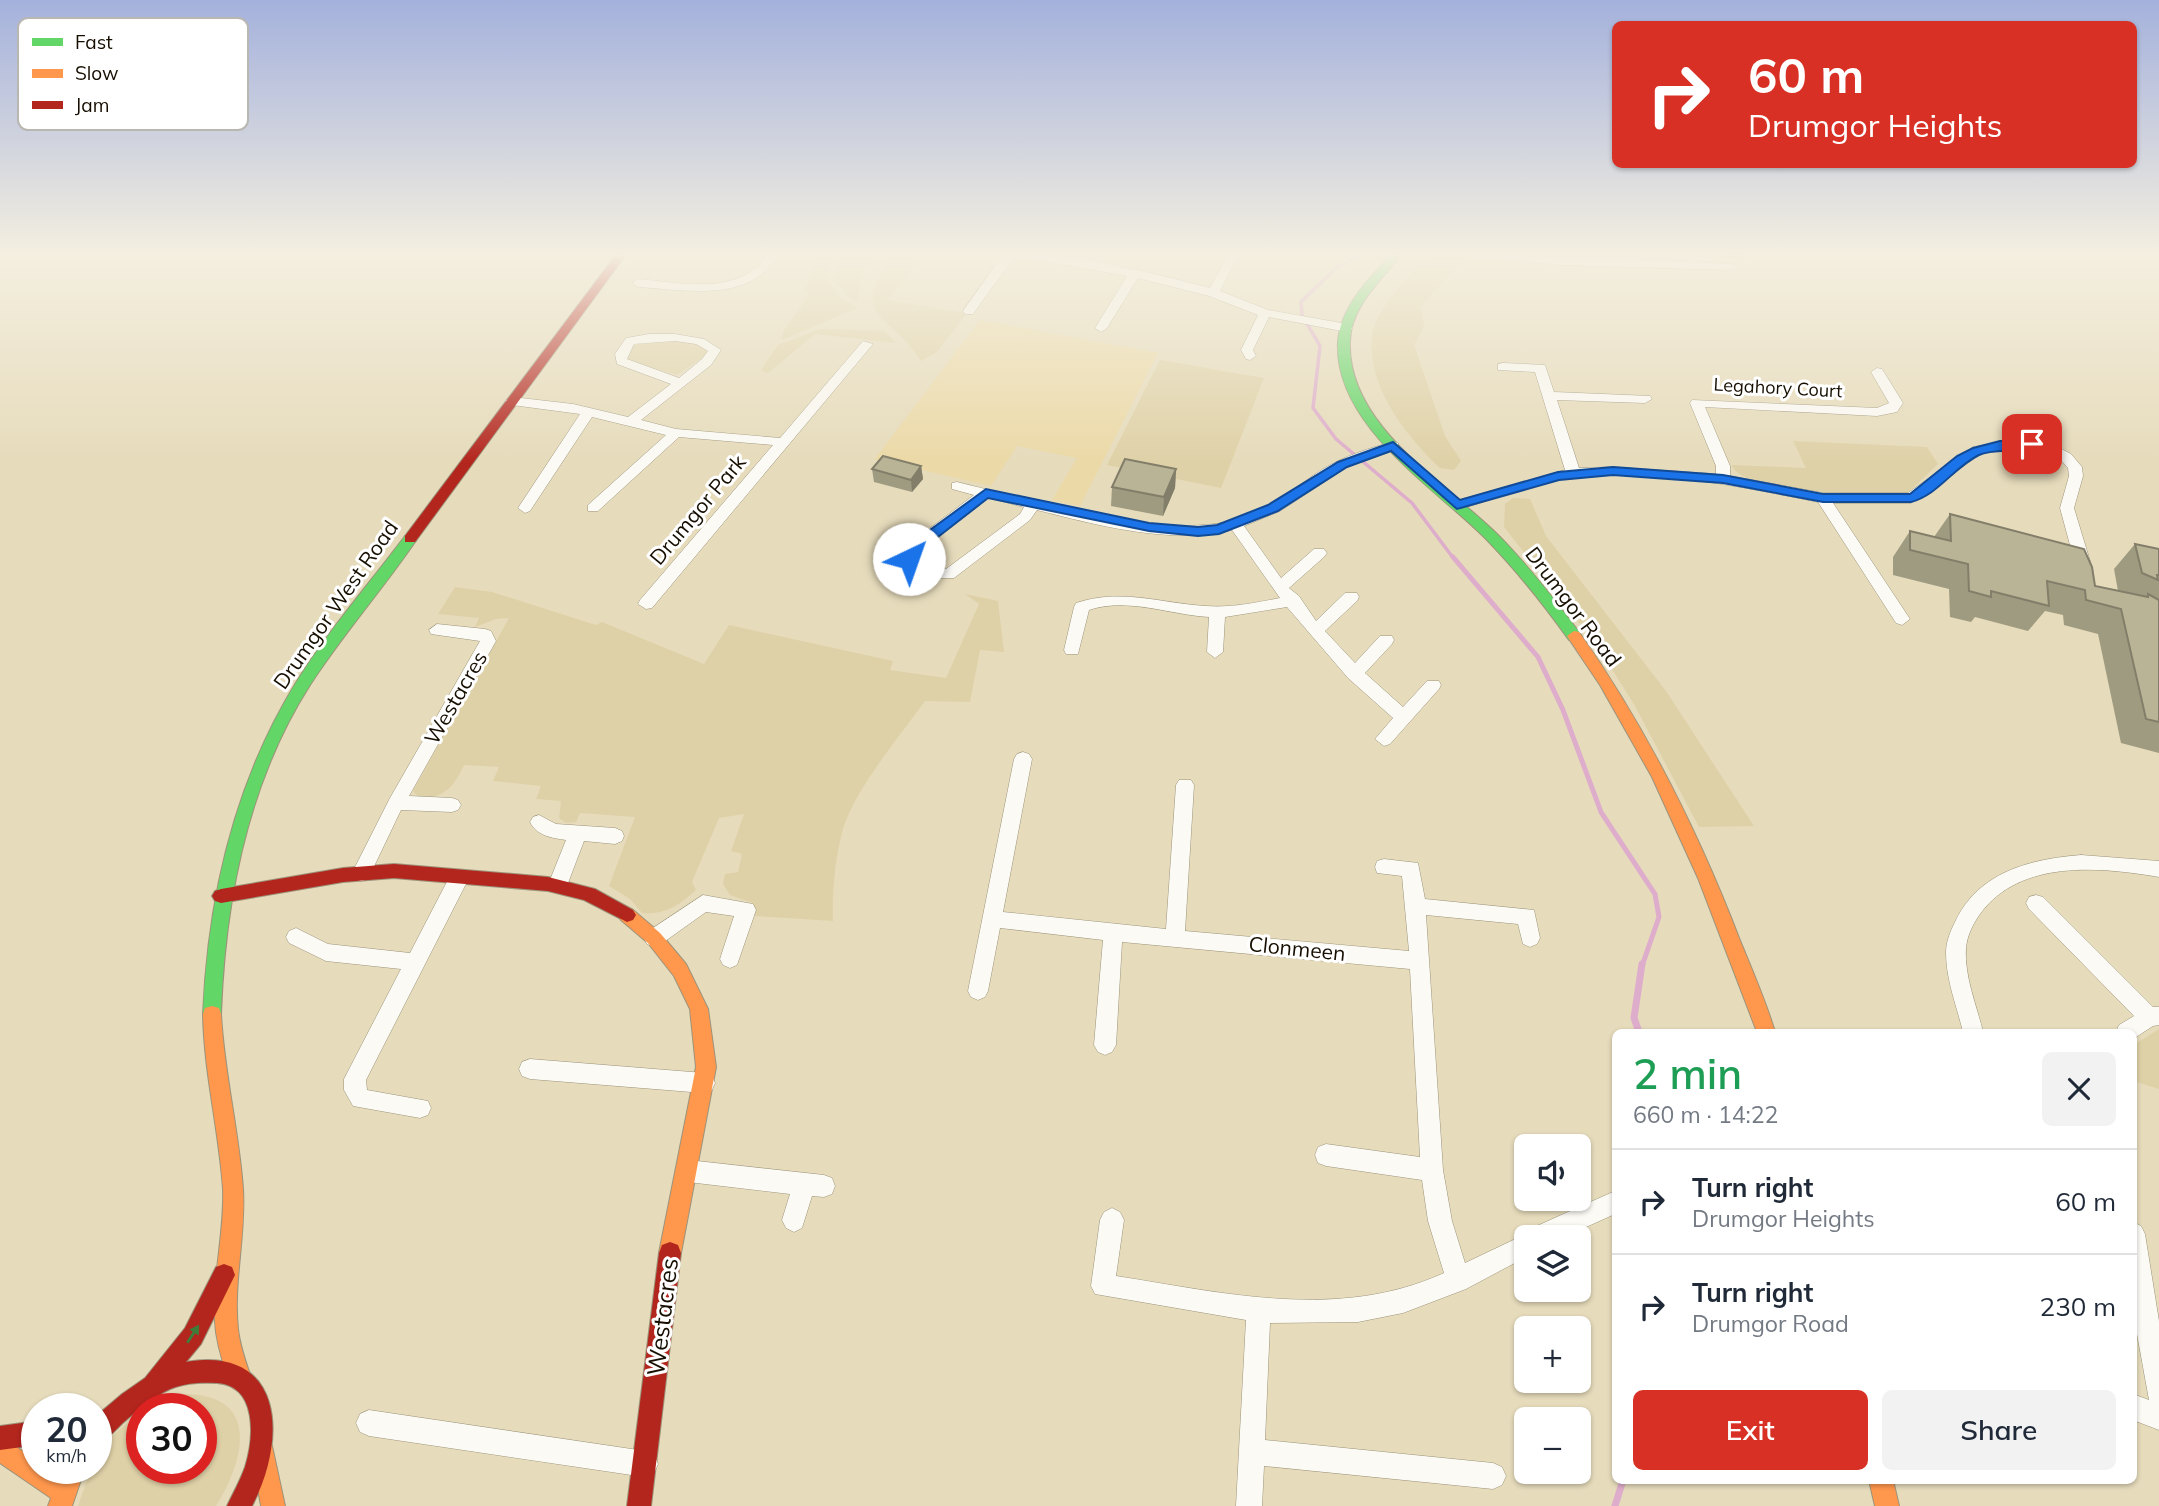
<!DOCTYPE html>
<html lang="en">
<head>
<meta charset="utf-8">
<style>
	:root { --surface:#fff; --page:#f2f2f3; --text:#1f2937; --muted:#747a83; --line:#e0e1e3; --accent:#d93025 }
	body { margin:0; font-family:Mulish,sans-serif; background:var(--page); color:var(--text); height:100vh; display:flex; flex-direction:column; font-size:26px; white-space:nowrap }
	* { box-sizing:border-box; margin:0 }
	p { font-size:23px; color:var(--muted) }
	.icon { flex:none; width:38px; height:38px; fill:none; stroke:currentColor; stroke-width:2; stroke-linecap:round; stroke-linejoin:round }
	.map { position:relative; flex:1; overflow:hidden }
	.details { position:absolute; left:1612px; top:1029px; width:525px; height:455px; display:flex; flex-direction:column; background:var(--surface); border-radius:10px; box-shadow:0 2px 5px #0004 }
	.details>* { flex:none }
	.banner { position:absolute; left:1612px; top:21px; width:525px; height:147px; border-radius:10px; box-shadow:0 2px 5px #0004; background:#d93025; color:#fff; overflow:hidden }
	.fabs { position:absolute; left:1514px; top:1134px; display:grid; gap:14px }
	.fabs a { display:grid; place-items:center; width:77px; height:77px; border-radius:10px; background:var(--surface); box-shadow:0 2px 5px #0004; font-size:35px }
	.speed { position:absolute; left:21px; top:1393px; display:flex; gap:14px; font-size:35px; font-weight:700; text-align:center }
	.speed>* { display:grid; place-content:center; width:91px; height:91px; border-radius:50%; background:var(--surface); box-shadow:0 2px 5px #0004; line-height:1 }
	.speed small { font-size:18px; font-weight:400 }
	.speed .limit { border:10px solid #d22; background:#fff; color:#111 }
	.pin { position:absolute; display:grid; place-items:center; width:60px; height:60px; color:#fff; margin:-30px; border-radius:14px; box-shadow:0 4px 10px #0006 }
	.me { position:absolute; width:77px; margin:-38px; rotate:42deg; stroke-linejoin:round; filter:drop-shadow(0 0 5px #0008) }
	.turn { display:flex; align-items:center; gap:24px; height:147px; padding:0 21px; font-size:32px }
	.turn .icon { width:91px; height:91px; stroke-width:2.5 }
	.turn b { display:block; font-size:49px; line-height:60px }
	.round { display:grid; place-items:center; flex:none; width:74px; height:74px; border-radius:10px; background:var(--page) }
	.summary { display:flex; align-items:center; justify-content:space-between; height:119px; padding:0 21px }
	h1 { font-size:42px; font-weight:600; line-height:52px; color:#1e9e55 }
	.button { display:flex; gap:14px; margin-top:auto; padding:14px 21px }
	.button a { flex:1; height:80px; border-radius:10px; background:var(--accent); color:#fff; font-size:28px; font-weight:600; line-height:80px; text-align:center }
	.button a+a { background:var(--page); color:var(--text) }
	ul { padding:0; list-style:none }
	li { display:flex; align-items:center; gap:21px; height:105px; padding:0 21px; border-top:2px solid var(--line) }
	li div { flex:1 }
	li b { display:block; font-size:26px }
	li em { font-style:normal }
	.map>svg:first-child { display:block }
	.built { fill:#ebd9a7 }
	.green { fill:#dfd1a7 }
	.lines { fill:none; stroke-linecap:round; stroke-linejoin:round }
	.stream-far2 { stroke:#deadcb; stroke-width:3.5 }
	.stream-far1 { stroke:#deadcb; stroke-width:5 }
	.stream { stroke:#deadcb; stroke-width:7 }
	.street-casing { stroke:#9c947b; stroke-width:1 }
	.fast-casing { stroke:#9c947b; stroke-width:2 }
	.slow-casing { stroke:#9c947b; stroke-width:2 }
	.jam-casing { stroke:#9c947b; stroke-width:2 }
	.street { fill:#fbfaf5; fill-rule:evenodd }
	.fast { fill:#63d668; fill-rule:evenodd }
	.slow { fill:#ff974d; fill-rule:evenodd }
	.jam { fill:#b3261e; fill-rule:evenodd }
	.wall { fill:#9f9b81 }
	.shaded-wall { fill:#827e69 }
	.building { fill:#b9b496; stroke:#827e69; stroke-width:2 }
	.oneway { fill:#407c39 }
	.route { fill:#1a73e8; stroke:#114b97; stroke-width:2 }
	.labels { text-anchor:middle; stroke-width:6; stroke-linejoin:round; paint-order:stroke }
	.far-street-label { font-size:18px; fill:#160e00; stroke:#fff }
	.street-label { font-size:21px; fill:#160e00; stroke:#fff }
	.near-street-label { font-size:24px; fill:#160e00; stroke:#fff }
	.key { fill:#fff; stroke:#b9b7b2; stroke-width:2 }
	.key-label { font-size:19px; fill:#160e00 }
</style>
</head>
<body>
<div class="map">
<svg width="2159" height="1506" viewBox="0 0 2159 1506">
	<rect width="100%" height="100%" fill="#e6dbbb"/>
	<!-- built -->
	<path class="built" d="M980,320l178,33 -78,153 -28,-6 25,-42 -60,-12 -26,40 -116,-27z"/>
	<!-- green -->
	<g class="green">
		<path d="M820,252h19l-13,26 15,20 16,10 -75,32 1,-8 26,-38 -5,-3z"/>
		<path d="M845,252h28l-10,22 -6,28 -10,-6 -15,-18z"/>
		<path d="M894,252h24l-8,10 5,2 -28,36 80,13 -30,39 -16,9c-35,-54 -73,-38 -27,-109z"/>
		<path d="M1444,254l15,4 7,6 -11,4 -34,39 3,19 -10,19 31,91 16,25 -7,9 -14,-2c-34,-32 -73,-81 -68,-131 1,-18 18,-39 29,-52 12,-14 24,-28 43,-31z"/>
		<path d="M820,329l64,2 12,12 -81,-9 -47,39 -7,-3 17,-25z"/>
		<path d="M645,340l49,3 14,8 -2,4 -29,20 -49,-15 -3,-5 5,-8z"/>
		<path d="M1160,360l104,18 -43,110 -114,-23z"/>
		<path d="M1793,441l134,6 11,17 -30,29c-30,2 -167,2 -176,-28l74,3z"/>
		<path d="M1513,498l17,1 16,37 120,155 88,135 -55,1 -64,-121 -37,-59 -94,-120 1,-23z"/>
		<path d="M455,587l37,5 104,33 6,-3 102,42 25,-39 164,36 -3,9 56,8 33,-74 -14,-10 33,7 6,51 -24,-2 -10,52 -45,-1c-25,35 -70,88 -82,128 -8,29 -11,62 -10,92l-78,-5 -2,-13 -23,-8 -7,-11 2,-10 13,-2 4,-18 -11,-3 13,-37 -25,4 -27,64 4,8c-17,15 -30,25 -54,23l-12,-14 -21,-13 26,-69 -55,-4 -4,9 -10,1 -7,-5 2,-17 -25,-2 5,-13 -48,-5 6,-14 -35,-2c-11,23 -18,31 -44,34l-7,-8 96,-173 -13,1 -21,8 4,-9 -41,-4z"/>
		<path d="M2159,1029v60l-26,-8 4,-38z"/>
		<path d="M184,1394c77,0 61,66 32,112h-138l13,-38h5c0,-24 28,-42 46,-56v56h59v-59h-53z"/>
	</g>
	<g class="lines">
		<!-- stream-far2 -->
		<path class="stream-far2" d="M1368,252l-31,15 -36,35 1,13 18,31 -7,62 23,31 76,64 42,56"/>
		<!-- stream-far1 -->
		<path class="stream-far1" d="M1453,557l85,100 25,53 38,102 54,82 4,23 -17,49"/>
		<!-- stream -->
		<g class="stream">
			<path d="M1639,1032l-5,-14 8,-54"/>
			<path d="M1615,1506l8,-26"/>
		</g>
		<defs>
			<g id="street">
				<path d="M769,252h11c-28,52 -92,38 -142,35l-6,-4 6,-4c44,4 105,18 131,-27z"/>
				<path d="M1005,252c63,0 144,20 205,36l20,-36h10l-20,39 48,19 79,14 6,4 -6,4 -78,-15 -16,33 3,6 -6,4 -4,-1 -5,-9 17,-35 -49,-19 -71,-18 -31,50 -6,4 -6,-4 32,-52 -112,-20 -42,58h-8l-2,-3z"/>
				<path d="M1445,252l286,12 6,3 -6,3 -168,-5 -112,-10z"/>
				<path d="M675,334l29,5 17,11 -10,15 -70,55 35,9 104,9 83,-97 10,3 -221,264 -6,1 -8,-5 2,-4 133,-155 -94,-8 -81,74h-10v-6l78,-70 -74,-18 -62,94 -5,2 -7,-5 62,-94 -68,-9 -7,-4 7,-4 61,7 55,13 43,-33 -54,-20 -2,-10 11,-16 23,-4zM675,341l21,3 12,7 -6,8 -23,19 -52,-19 7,-15z"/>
				<path d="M1503,363l42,2 9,27 96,4 2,3 -7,4 -88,-3 22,68 34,-1 103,7v-8l-26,-63 2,-3 185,8 12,-5 -18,-31 6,-4 5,1 21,34 -6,9 -20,4 -172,-9 25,59v10l93,17h85l65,-46 39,-7 42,5 17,9 11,13 1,9 -9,32 19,63 -8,5 -8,-5 -17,-63 9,-32 -1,-8 -7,-8 -15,-8 -34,-4 -30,5 -71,50h-78l77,116 -8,6 -6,-2 -78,-121c-79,-16 -162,-33 -243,-25 -40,4 -79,22 -118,33l-5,-2v-6l113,-32 -30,-98 -37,-2v-6z"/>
				<path d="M1393,442l5,1v6l-51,18 -67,44 -36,15 37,52 33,-29h10l3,4 -3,4 -35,31 10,8 17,25 29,-28h12l2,4 -2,4 -32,30 30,32 25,-27h12l2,4 -2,4 -27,29 38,34 24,-26h12l2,4 -2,4 -49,55 -6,2 -9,-7 18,-21 -45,-40 -61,-71 -62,10 -2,35 -8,6 -8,-6 2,-35c-39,-2 -81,-20 -120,-7l-11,44h-12l-2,-4 10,-43 2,-4c45,-15 84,0 129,3 25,2 50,-3 75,-8l-48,-68c-62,15 -135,-5 -195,-20l-7,10 -76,58h-23l-30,-19 3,-11 70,-53 -22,-6v-6l5,-1c79,19 210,62 289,35 28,-10 52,-32 77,-48 22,-13 46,-21 70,-27zM989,498l35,9 -4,7 -74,55h-7l-22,-12v-3z"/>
				<path d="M437,624l48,5 6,2 5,10 -87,155 43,2 6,2 3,5 -3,5 -6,2 -51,-2 -33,69 -7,2 -7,-2 -2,-6 38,-75 90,-157 -49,-7 -2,-4z"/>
				<path d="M1023,752l6,2 3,5 -29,153 163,17 10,-144 3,-5h12l3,5 -9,146 224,20 -7,-75 -25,-3 -2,-6 2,-6 7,-2 34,4 7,36 109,11 6,28 -3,6 -7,3 -7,-3 -5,-20 -92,-9 17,255 9,51 13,42 63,-30 2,-4 85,-38v23l-51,23h-38v20l-60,32 -63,24 -45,9 -88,1 -5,117 228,23 9,4 4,9 -4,9 -9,4 -229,-23 -2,40h-26l10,-186 -151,-26 -4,-8 9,-66 4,-8 8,-4 8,4 4,8 -8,56c109,17 223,45 328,-3l-16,-52 -6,-41 -96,-14 -8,-3 -3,-8 3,-8 8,-3 94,13 -10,-188 -288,-27 -6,103 -4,7 -7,3 -7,-3 -4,-7 9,-105 -103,-12 -12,63 -3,6 -7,3 -7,-3 -3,-6 46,-232 3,-5z"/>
				<path d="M539,815l17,9 59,4 7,3 2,5 -2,5 -7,3 -31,-3 -19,50 -7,2 -7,-2 -3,-6 18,-45c-14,-2 -29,-4 -36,-18l3,-5z"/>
				<path d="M2081,855l78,6v16c-59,-10 -139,-18 -179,37 -7,10 -13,22 -14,34 -2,28 11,58 17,84h-20c-6,-25 -17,-52 -17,-79 0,-11 4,-21 9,-31 23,-50 75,-63 126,-67z"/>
				<path d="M459,870l7,2 3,6 -103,202 1,10 61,11 3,7 -3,7 -8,3 -67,-12 -9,-16v-11l57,-110 -75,-8 -37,-18 -3,-6 3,-6 7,-3 32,16 82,9 42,-81z"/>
				<path d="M703,895l50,9 3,6 -19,55 -7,3 -7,-3 -3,-6 14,-43 -28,-4 -45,32 -7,3 -7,-3 -3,-6 3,-6z"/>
				<path d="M2036,895l7,2 110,110h6v18l-6,1 -20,13v-7h-17l3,-7 15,-9 -105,-107 -3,-6 3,-6z"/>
				<path d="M530,1059l174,14 8,3 3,7 -3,7 -8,3 -174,-14 -8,-3 -3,-7 3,-7z"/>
				<path d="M688,1160l136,15 8,3 3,8 -3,8 -8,3 -12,-1 -10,32 -8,4 -8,-4 -4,-8 8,-26 -102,-12 -8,-3 -3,-8 3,-8z"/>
				<path d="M2133,1222l8,4 4,8 14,87v109l-26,-10v-26l16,6 -16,-88z"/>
				<path d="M369,1410l276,41 9,4 4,9 -4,9 -9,4 -276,-41 -9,-4 -4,-9 4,-9z"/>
			</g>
			<g id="fast">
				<path d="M1394,252h10c-21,27 -53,53 -54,89 -4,83 95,142 147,193 30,30 57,65 82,98l2,4 -2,4h-10c-25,-35 -52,-69 -82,-100 -51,-52 -154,-115 -149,-199 3,-35 33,-65 56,-89z"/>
				<path d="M410,535l7,4c-34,50 -74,95 -107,146 -62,97 -85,216 -89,329l-2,6 -7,2 -7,-2 -2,-6c5,-117 32,-233 94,-333 32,-51 72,-97 108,-145z"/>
			</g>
			<g id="slow">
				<path d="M1574,631l5,1c68,97 120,201 162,311 12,29 25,59 34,89h-18l-59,-154 -46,-101 -52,-92 -33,-49z"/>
				<path d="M627,908l6,2 27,23 26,31 22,45 8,58 -35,186 -3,8 -8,3 -8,-3 -3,-8 37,-186 -6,-58 -16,-33 -26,-33 -27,-23 -3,-5 3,-5z"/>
				<path d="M212,1006l7,2 2,6c3,59 18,117 22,175 3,47 -10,93 -5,140 2,18 8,34 14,51l-3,8 -8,3 -8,-3c-8,-18 -14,-36 -17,-56 -6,-48 9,-96 7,-143 -4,-59 -19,-116 -20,-175l2,-6z"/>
				<path d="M0,1437l37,23v8h12l10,7 2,-7h24l-13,38h-24l3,-8 -51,-35z"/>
				<path d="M264,1442l8,4 13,60h-24l-9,-52 4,-8z"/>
				<path d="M1869,1480h24l6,26h-24z"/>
			</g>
			<g id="jam">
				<path d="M618,252h10l-213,290h-10v-6z"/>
				<path d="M394,864l154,13 47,12 38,21 3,5 -3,5 -6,2 -43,-22 -36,-9 -154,-13 -51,4 -122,21 -6,-2 -3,-5 3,-5 6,-2 122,-21z"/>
				<path d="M670,1242l8,3 3,8 -30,253h-24l32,-253 3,-8z"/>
				<path d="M224,1264l8,3 3,8 -34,69 -15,18c99,-17 101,79 66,144h-25c6,-13 13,-25 18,-39 9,-29 13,-81 -28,-84 -19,-1 -36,0 -53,9 -14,8 -27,18 -39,29 -9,8 -17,19 -29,24v-29l26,-22 23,-16 40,-50 31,-61z"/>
				<path d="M37,1421v24l-37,5v-24z"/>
			</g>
		</defs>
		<!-- street casing -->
		<use href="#street" class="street-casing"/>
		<!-- fast casing -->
		<use href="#fast" class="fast-casing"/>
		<!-- slow casing -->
		<use href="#slow" class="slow-casing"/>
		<!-- jam casing -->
		<use href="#jam" class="jam-casing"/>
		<!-- street -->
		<use href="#street" class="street"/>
		<!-- fast -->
		<use href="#fast" class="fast"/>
		<!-- slow -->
		<use href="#slow" class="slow"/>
		<!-- jam -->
		<use href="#jam" class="jam"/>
	</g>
	<!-- wall -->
	<g class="wall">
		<path d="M1725,252h25l-3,6h-18z"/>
		<path d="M921,466l2,13 -11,13 -38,-10 -2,-13z"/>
		<path d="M1176,469l-1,19 -12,28 -52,-10 1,-19z"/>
		<path d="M1950,514l145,72 23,5 -4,-22 21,-25 24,5v204l-38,-10 -23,-109 -34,-9 -1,-10 -18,-4 -17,20 -53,-14 -4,5 -21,-5 -1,-28 -56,-14v-18l17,-26 24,6z"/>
	</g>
	<!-- shaded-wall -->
	<g class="shaded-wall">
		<path d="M921,466l2,13 -11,13 -1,-12z"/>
		<path d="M1176,469l-1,19 -12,28 1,-19z"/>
	</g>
	<!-- building -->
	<g class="building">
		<path d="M883,456l38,10 -10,14 -39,-11z"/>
		<path d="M1125,459l51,10 -12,28 -52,-10z"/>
		<path d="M1950,514l134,35 8,18 3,19 53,11v-3l11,6v122l-13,-3 -25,-110 -35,-9 -1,-10 -38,-9 2,25 -58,-15v6l-22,-6 -1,-27 -58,-14v-19l41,10z"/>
		<path d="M2135,544l24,5v26h-2l1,5 -16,-7z"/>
	</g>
	<!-- one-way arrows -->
	<defs><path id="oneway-solid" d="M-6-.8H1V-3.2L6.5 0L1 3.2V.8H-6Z" transform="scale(1.75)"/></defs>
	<use class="oneway" href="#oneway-solid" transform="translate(193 1334) rotate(-57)"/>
	<!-- sky -->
	<linearGradient id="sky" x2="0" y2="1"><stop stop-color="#a4b1dc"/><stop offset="0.55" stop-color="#f4efe0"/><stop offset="1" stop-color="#f4efe0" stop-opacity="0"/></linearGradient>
	<rect width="2159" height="462" fill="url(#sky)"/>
	<!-- route -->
	<path class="route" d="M2000,441h32l6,3c-14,11 -42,3 -59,11 -25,12 -41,40 -68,47h-88l-100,-19 -110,-8 -54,5 -102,29 -66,-58 -44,16 -69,44 -59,23 -21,2 -49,-5 -161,-33 -72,56 -2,9 -5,1 -6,-5 1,-10 82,-60 163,34 49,4 19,-2 51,-20 70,-43 55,-20 67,58 98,-28 55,-5 110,8 100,19h87l47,-38 16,-8z"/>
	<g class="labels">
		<!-- far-street labels -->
		<g class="far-street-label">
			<text transform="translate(1778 388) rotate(3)" y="6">Legahory Court</text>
		</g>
		<!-- street labels -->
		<g class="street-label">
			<text transform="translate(698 510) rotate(-50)" y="7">Drumgor Park</text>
			<text transform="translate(336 605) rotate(-55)" y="7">Drumgor West Road</text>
			<text transform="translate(1573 607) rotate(53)" y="7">Drumgor Road</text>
			<text transform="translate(456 698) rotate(-60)" y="7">Westacres</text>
			<text transform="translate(1297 949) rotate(6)" y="7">Clonmeen</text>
		</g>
		<!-- near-street labels -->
		<g class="near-street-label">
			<text transform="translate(663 1317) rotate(-83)" y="8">Westacres</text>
		</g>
	</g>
	<!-- legend -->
	<rect x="18" y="18" width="230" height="112" rx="10" class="key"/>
	<rect x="32" y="38" width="31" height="8" fill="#63d668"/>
	<rect x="32" y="69" width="31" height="9" fill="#ff974d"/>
	<rect x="32" y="101" width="31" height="8" fill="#b3261e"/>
	<g class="key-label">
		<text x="75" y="49">Fast</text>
		<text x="75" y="80">Slow</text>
		<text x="75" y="112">Jam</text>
	</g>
</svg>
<div class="fabs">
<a><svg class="icon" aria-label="sound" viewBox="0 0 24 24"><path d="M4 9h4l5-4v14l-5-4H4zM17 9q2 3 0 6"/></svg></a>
<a><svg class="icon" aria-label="layers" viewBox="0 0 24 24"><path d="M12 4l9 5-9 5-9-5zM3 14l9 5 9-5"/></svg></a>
<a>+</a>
<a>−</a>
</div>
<div class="speed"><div>20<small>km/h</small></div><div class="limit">30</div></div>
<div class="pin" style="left:2032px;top:444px;background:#d93025"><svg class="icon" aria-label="arrive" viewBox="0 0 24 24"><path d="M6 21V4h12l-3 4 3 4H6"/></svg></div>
<svg class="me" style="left:909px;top:559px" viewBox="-20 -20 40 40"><circle r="19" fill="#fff"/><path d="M0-13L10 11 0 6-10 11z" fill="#1a73e8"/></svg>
<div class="banner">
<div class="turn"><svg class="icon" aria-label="right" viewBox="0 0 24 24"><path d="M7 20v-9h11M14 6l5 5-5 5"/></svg><div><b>60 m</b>Drumgor Heights</div></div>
</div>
<section class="details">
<div class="summary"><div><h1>2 min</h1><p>660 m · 14:22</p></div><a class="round"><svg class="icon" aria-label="close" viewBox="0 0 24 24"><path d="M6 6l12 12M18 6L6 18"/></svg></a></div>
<ul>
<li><svg class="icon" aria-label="right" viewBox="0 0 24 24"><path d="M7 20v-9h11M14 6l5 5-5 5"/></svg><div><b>Turn right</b><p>Drumgor Heights</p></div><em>60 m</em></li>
<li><svg class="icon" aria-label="right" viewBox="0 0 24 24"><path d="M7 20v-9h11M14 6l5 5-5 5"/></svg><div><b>Turn right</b><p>Drumgor Road</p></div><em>230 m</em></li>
</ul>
<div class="button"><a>Exit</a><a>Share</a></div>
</section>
</div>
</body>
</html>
